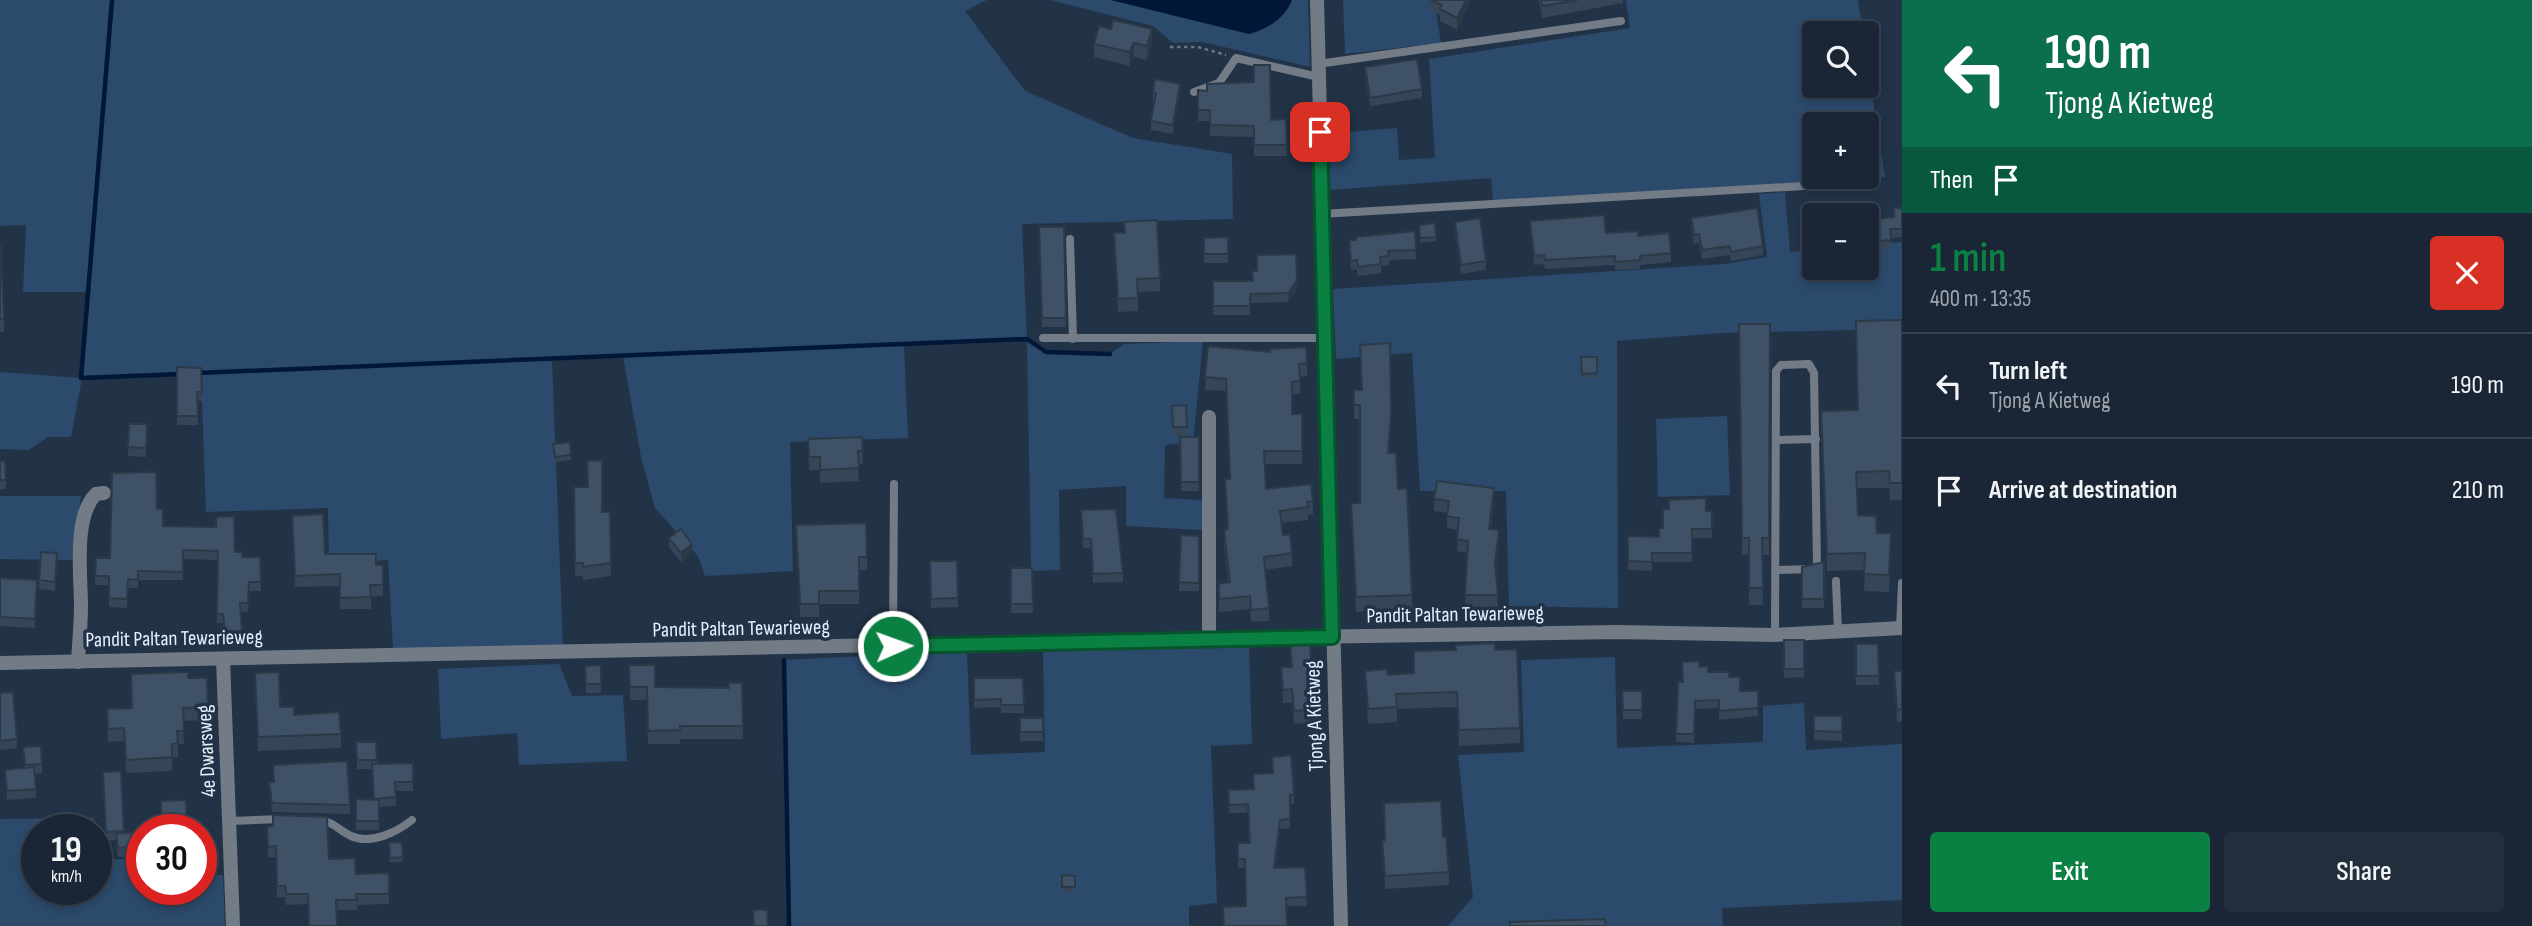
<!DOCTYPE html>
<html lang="en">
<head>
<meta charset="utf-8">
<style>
	:root { --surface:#1a2635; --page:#232e3d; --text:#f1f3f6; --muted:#9fa5ad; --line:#384350; --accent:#0b8043 }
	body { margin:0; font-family:"Sofia Sans Condensed",sans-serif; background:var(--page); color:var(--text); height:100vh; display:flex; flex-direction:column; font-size:26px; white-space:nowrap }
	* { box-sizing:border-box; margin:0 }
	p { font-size:23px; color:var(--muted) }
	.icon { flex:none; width:38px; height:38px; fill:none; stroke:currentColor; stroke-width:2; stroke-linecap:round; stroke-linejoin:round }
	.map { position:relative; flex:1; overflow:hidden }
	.panel { display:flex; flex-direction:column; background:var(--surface); width:630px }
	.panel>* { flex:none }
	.top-card { background:#0b6e4f; color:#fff; overflow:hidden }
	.controls { position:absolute; left:1802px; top:21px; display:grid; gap:14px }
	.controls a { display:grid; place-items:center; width:77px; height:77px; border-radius:7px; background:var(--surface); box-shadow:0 4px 10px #0003,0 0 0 2px var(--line); font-size:35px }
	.speed { position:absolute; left:21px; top:814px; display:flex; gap:14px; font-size:35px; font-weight:700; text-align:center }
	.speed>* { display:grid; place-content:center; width:91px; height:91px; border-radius:50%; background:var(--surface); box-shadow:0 4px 10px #0003,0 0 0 2px var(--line); line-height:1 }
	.speed small { font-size:18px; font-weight:400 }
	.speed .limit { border:10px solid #d22; background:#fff; color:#111 }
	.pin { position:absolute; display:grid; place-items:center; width:60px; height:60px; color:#fff; margin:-30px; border-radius:14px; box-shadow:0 4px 10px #0006 }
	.me { position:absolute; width:77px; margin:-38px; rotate:88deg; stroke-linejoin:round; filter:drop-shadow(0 0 5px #0008) }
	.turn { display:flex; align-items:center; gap:24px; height:147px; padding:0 28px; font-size:32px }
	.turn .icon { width:91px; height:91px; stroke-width:2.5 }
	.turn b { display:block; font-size:49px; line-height:60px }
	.then { display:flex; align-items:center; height:66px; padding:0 28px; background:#0003; gap:14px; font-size:26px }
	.round { display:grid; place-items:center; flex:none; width:74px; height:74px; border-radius:7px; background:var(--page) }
	.head { display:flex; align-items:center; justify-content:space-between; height:119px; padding:0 28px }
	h1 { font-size:42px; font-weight:600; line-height:52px; color:var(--accent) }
	.cta { display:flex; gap:14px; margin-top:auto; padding:14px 28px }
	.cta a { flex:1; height:80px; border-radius:7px; background:var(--accent); color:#fff; font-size:28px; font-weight:600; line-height:80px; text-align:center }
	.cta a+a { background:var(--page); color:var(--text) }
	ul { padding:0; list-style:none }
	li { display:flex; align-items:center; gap:21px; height:105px; padding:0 28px; border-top:2px solid var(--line) }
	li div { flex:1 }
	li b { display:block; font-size:26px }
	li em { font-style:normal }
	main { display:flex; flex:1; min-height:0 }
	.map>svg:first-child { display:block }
	.green { fill:#2c4a6c; fill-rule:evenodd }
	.water { fill:#001737 }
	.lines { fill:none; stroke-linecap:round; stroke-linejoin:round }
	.stream { stroke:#001737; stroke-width:4.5 }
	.path { stroke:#687688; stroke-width:2.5; stroke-dasharray:3.5 3.5; stroke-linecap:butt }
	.lane { stroke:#737c86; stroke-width:8 }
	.street { stroke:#737c86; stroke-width:14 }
	.wall { fill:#364658 }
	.shaded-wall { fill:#2c3947 }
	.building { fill:#3f5166; stroke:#2c3947; stroke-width:2 }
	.route-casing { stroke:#07532c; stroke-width:18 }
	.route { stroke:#0b8043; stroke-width:12 }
	.labels { text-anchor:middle; stroke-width:7; stroke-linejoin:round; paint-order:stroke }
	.street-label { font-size:21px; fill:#e5f0fd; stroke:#223347 }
</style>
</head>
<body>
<main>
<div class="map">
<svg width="1902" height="926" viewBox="0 0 1902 926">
	<rect width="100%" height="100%" fill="#223347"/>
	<!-- green -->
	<g class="green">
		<path d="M0,0h987l-22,11 60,80 108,47 99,16 1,65 -211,5 5,115 19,13 64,2 14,-10 79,-3 -10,101 -28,3 -1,53 38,2 1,30 -77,-4v-40l-67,4 1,80 -29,1 -4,-232 -123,6 4,93 -118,4 3,129 -88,5 -7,-20 -43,-48 -14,-51 -18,-101 -71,3 11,287 -170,3 -5,-89 -59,4 -1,-56 -122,4 -5,-139 -119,5 -11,59h-23l-19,13 -29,-1v-77l81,6 8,-86h-66l3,-67 -26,1z"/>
		<path d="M1050,0h61l138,34c20,-6 34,-15 43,-34h16l2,67 -108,-25 -29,1 -20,-17z"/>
		<path d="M1343,0h91l7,43 -96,11z"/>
		<path d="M1626,0h232l5,33h-48v53h52v-23l18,114 -392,24 -2,-23 -162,12 -2,-56 70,-6 2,32 36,-2 -6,-99 201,-31zM1815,124h52v53h-52z"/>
		<path d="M1785,192l5,60 25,-2v18h52v-23l35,-3v87l-180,4 -105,8 1,267 -109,-2 -3,-115h-86l-8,-138 -76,6 -3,-70 392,-25 42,-7 -8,-63z"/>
		<path d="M1727,416l3,79 -72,2 -2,-78z"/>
		<path d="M0,496h81l-8,64 -73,-1z"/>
		<path d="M1249,645l3,99 -41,2 6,157 -28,3v20h-400l-5,-266 183,-9 4,104 74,-3 -2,-100z"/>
		<path d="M1615,657l2,91 146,-6v-36l41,-3 2,47 96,-6v156l-180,8 1,18h-275l25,-29 -15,-142 66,-3 -3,-92z"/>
		<path d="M559,664l13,32 51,-1 4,66 -108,4 -2,-32 -76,6 -3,-70z"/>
		<path d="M94,818l2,11 -59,1v59h59v-56l5,27 41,-2v31h59v-14h22l2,51h-225v-107z"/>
	</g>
	<!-- water -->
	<path class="water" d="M1111,0h181c-8,19 -23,28 -43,34z"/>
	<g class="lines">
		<!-- stream -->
		<g class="stream">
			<path d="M112,0l-31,378 100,-4"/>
			<path d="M197,373l830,-34 19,13 64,2"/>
			<path d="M784,660l5,266"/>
		</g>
		<!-- path -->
		<path class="path" d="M1170,47h28l28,8"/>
		<!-- lane -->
		<g class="lane">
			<path d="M1318,64l303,-43"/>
			<path d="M1194,92l25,-9 17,-25 83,19"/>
			<path d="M1321,214l533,-31"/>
			<path d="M1070,239l3,100"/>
			<path d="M1043,338h282"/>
			<path d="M1776,440l40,-1"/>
			<path d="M1836,581l2,51"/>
			<path d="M1900,628l2,-45"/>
			<path d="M1775,635l1,-264 5,-6 28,-1 5,9 3,192 -5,4 -36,1"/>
			<path d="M893,646l1,-162"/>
			<path d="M317,820c17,1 21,10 34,16 20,9 46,-4 61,-16"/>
			<path d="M230,821l53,-2"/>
		</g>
		<!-- street -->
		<g class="street">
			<path d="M1317,0l24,926"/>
			<path d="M1209,417v222"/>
			<path d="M223,659l10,267"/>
			<path d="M78,662c1,-19 3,-38 3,-56 0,-30 -8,-90 15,-112l8,-1"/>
			<path d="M0,663l1175,-24 442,-7 158,3 127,-7"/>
		</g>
	</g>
	<!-- wall -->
	<g class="wall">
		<path d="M1428,0h43l-14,30 -17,-9v-6l-9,-4v-9h-3z"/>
		<path d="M1539,0h84v3l-81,15z"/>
		<path d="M1152,43l-5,17 -13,-3 -5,9 -35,-9v-13z"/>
		<path d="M1365,67l57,22v9l-52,8 -5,-30z"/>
		<path d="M1198,90l73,30 15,-1 1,37h-33v-19l-44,-1v-15h-12z"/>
		<path d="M1153,92l27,1 -7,41 -22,-4v-9l3,-20h-1z"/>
		<path d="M1902,208v29l-11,1v11l-19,2 -3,-31 25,-3z"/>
		<path d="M1804,214l11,1v30l-9,1z"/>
		<path d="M1691,218l72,28v9l-32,6 -1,-6 -28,4 -3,-16 -5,1 -3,-17z"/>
		<path d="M1530,221l76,12 65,20v9l-31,3v4l-25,1v-5l-70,4 -1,-5 -10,1z"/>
		<path d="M1455,222l31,39v9l-25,4 -6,-43z"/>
		<path d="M1435,223l1,18 -16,2 -1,-18z"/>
		<path d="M1039,227h25l2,100h-24z"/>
		<path d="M1415,231l1,28 -27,1v5l-8,1v7l-23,3 -1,-7 -6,1 -2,-30z"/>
		<path d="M1114,233l46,45v13l-22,1v19l-20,1z"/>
		<path d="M1228,237v26h-24v-25z"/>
		<path d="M0,246l4,73v13h-4z"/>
		<path d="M1213,281l84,8 -9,13 -38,1v12h-37z"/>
		<path d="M1902,320v180h-12l-1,-12h-32l1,27 19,18h14l-2,59 -25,-1 1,-21 -38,1 -6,-160 37,-1z"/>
		<path d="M1739,324h31l-1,231h-7l1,50h-14v-50h-7z"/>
		<path d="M1360,345l31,84 -2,24 9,36 14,106v14l-56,3 -5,-109h9v-84h-6v-29h7z"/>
		<path d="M1208,346l99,17v13l-7,1v17h-8v20h10v50h-38l2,25 47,12v13l-5,1v5l-26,3 1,12 9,18v13l-27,4 4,38v13l-18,1 -1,-13 -31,3v-28l9,-2 -4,-40v-12l3,-1 -2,-50h5l-4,-88 -21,-1z"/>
		<path d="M1581,357h16v21h-15z"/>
		<path d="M177,367l24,1 1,33h-5l1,24h-21z"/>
		<path d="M1172,406l15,21v9h-14z"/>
		<path d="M129,424h18l-1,33 -18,-1z"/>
		<path d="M862,437l1,27h-5l1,17 -39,2v-13h-11l-1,-31z"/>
		<path d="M1180,437h19v54h-18z"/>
		<path d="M553,444l18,11v5l-16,2z"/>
		<path d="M0,461l6,19v9h-6z"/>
		<path d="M574,487l28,25h8l1,64 -28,4v-4h-8z"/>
		<path d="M1434,499l60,1 -3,29 8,13 -3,29 2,36h-33l2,-54 -10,-2 1,-21 -11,-2v-15l-13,-2z"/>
		<path d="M157,509l6,17 72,26 7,5h18l1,34h-12l-1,21h-8l2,27 -17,2 -2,-18h-6l1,-63 -35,-1v21h-45v8h-10l-1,20 -18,-1v-22h-14v-9l15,-18z"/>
		<path d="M1081,510l42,63v9l-30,1 -2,-35h-8z"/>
		<path d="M1706,511h6v27h-20v24h-40v9l-24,-1v-34l31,1 4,-9z"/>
		<path d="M292,516l33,38 51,11h7v31l-12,1v12h-31v-23l-45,1z"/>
		<path d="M796,525l71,32v13h-8v34h-40v13h-19z"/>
		<path d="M1181,535l18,1v55h-20z"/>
		<path d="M669,538l23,15 -11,9 -12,-15z"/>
		<path d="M41,552l16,10 -2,29 -16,-2z"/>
		<path d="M930,561h27l1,46 -27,1z"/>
		<path d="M1824,562v46h-22v-41z"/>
		<path d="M1011,568h21l1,45h-22z"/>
		<path d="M0,578l37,2 -2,48 -35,-2z"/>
		<path d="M1784,640h20v37l-20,1z"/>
		<path d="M1290,644l23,66v13l-19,1 -2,-21h-9l-2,-36h10z"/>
		<path d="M1856,644h22l1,41h-23z"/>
		<path d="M1495,650l25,78v15l-61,3 -2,-39 -60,2v13l-29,2 -3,-53 23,4 26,-2z"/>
		<path d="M601,665v28h-15l-1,-27z"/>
		<path d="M629,665l26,22 74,1 13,-5 1,56h-63v5h-32l-1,-44h-17z"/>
		<path d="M1699,667l9,5 21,5 11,14h18v25l-39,4v-12l-24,1 -1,34 -18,-1 2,-60h4z"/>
		<path d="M1894,671h8v50l-5,1z"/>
		<path d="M255,673l25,34 14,8 47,19v14l-83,3z"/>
		<path d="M131,674l57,4h19l1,42 -25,1 1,23h-6v13h-6v14l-46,2 -2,-32 -16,1 -1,-33 24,-1z"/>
		<path d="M974,678h49l1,35h-23v-6l-27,1z"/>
		<path d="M1622,691h20v28h-19z"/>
		<path d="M0,693l17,46v9l-17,2z"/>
		<path d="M1814,716h28v25l-28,-1z"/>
		<rect x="1020" y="718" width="23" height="23"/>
		<path d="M356,742h20l1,21h36v28h-18l1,15 -17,1v23h-23v-31l18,1 -2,-31h-15z"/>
		<path d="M23,747l19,17v9l-7,1 1,24 -29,2 -2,-30 19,-2z"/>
		<path d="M1272,757l22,38v9h-4v24l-10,1 -5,39 30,-1 2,39h-61l-1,-38h-7v-25h11l-1,-30h-19l-1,-23 26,-1 -1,-15 19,-1z"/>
		<path d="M121,771l3,62 14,13v9l-20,2 -2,-17 -10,1 -3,-69z"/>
		<path d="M269,782l81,23v9l-78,-2z"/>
		<path d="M273,815l56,44 27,15 33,-1v31l-32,1v5h-21l-28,-6 -22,1 -1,-8h-8l-1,-40h-8l-1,-30 6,-1z"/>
		<path d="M1443,837l6,35v13l-64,4 -3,-48z"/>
		<path d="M402,842l1,20h-13l-1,-19z"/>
		<path d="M1062,875l13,1v16h-13z"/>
	</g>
	<!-- shaded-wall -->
	<g class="shaded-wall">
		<path d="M1466,0h5l-14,30v-12z"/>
		<path d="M1152,29v14l-5,17v-14z"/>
		<path d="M1134,43v14l-5,9v-14z"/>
		<path d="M1180,84v9l-7,41v-9z"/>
		<path d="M1297,280v9l-9,13v-9z"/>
		<path d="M1391,414v15l-3,39v-15z"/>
		<path d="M1494,488v12l-5,41v-12z"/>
		<path d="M1499,530v12l-4,35v-13z"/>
		<path d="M692,544v9l-11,9v-9z"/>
		<path d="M1280,820v9l-6,48v-9z"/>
	</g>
	<!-- building -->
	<g class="building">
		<path d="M1431,0h35l-9,18 -17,-9 2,-4z"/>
		<path d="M1541,0h37l-36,6z"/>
		<path d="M1113,20l39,9 -5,17 -13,-3 -5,9 -35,-8 5,-18 12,3z"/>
		<path d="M1417,59l5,30 -52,9 -5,-31z"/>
		<path d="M1254,65h16l1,55 15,-1 1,26h-33v-19l-44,-1v-15h-12v-20l9,1v-7l47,-2z"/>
		<path d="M1155,79l25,5 -7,41 -22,-4 5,-28 -3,-1z"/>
		<path d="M1757,208l6,38 -32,6 -1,-6 -28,4 -3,-16 -5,1 -3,-17z"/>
		<path d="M1894,208h8v21h-12l1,11 -19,2 -3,-22 25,-3z"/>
		<path d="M1821,213l1,2h-7v21l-9,1 -2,-23z"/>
		<path d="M1604,215l2,18 32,-2v5l31,-3 2,20 -31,3v4l-25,2v-6l-70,4 -1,-5 -10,1 -4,-35z"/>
		<path d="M1480,218l6,43 -25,4 -6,-43z"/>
		<path d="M1157,220l3,58 -23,1 1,19 -20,1 -4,-66h11l-1,-11z"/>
		<path d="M1435,223l1,14 -16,1 -1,-13z"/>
		<path d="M1039,227h25l2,91h-24z"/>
		<path d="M1415,231l1,19 -28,1 1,5 -9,1 1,7 -23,3 -1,-7 -6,1 -2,-21h7v-3z"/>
		<path d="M1228,237v17h-24v-16z"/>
		<path d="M0,246h1l3,73h-4z"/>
		<path d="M1296,254l1,26 -9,13 -38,1v12h-37v-25h40l-1,-10h5v-16z"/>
		<path d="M1902,320v163h-12l-1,-12 -33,1 2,43 18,1 1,17h14l-2,42 -25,-1 1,-21 -38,1 -6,-143 37,-1 -2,-89z"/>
		<path d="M1739,324h31l-1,214h-7l1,50h-14v-50h-7z"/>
		<path d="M1390,343l1,71 -3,39h8l2,36 9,-1 5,107 -56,2 -5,-94h9v-98h-6v-15h8l-2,-45z"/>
		<path d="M1208,346l62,6v-3l36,-2 1,16 -8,1 1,17 -8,1v32h10v37h-38l2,38 45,-5 2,17 -6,1 1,5 -28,4 3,24 7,-1 2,19 -28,4 5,51 -18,2 -1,-14 -31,3v-15l11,-2 -6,-52 4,-1 -3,-50h5l-4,-100 -21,-2z"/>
		<path d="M1581,357h16v16l-15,1z"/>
		<path d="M177,367l24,1 1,24h-5l1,24h-21z"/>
		<path d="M1186,405l1,22h-14l-1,-21z"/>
		<path d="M129,424h18l-1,24 -18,-1z"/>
		<path d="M862,437l1,14h-5l1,17 -39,2v-13h-11l-1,-18z"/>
		<path d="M1180,437h19v45h-18z"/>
		<path d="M570,442l1,13 -16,2 -2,-13z"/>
		<path d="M602,460v52h8l1,51 -28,4v-4h-8l-1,-76h14l-1,-26z"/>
		<path d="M0,461l5,1 1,18h-6z"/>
		<path d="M156,472l1,37h6v17l53,1v-10l18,-1 1,36h7v5h18l1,25h-12l-1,21h-8l2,28 -17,1 -2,-18h-6l1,-63 -35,-1v22l-45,-1v9l-10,-1 -1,20 -18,-1v-22h-14l1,-18h14l2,-85z"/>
		<path d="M1437,481l57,7 -5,41 10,1 -4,34 3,31h-33l3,-54 -11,-2 2,-21 -12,-2 2,-15 -15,-2z"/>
		<path d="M1706,498v13h6v18h-20v24h-40v9l-24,-1v-25l31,1v-9h4v-19h6v-9z"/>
		<path d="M1116,509l7,64 -30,1 -2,-35h-8l-2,-29z"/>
		<path d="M323,514l2,40h51v11h7v20h-13l1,12 -31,1v-24l-45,2 -3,-60z"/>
		<path d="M866,523l1,34h-8v34h-40v13h-19l-4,-79z"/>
		<path d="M681,529l11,15 -11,9 -12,-15z"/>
		<path d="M1181,535l18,1v47l-20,-1z"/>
		<path d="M41,552l16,1 -2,29 -16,-2z"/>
		<path d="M930,561h27l1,37 -27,1z"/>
		<path d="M1824,562v37h-22v-32z"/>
		<path d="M1011,568h21l1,36h-22z"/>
		<path d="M0,578l37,2 -2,39 -35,-2z"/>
		<rect x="1784" y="640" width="20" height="29"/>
		<path d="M1310,643l3,67 -19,1 -2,-22 -9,1 -2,-23h11l-2,-23z"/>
		<path d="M1495,643v7l22,-1 3,79 -61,2 -2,-38 -61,2 1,13 -29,2 -3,-38 22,-2 1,6 26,-2v-22l42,-1 -1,-5z"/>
		<path d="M1856,644h22l1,32h-23z"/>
		<path d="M1699,661v6l9,-1v6h21v5h11v14h18v17l-39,3v-11l-24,1 -1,33h-18l2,-52h5l-1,-20z"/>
		<path d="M601,665v19h-15l-1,-18z"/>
		<path d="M629,665h26v22l74,1v-5h13l1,43h-63v4l-32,1 -1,-44h-17z"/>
		<path d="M1894,671h8v38l-5,1z"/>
		<path d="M188,672v6h19l1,29 -25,1 1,23h-7l1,12 -6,1v13l-46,3 -2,-32 -16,1 -1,-20 25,-1 -1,-34z"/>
		<path d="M279,672l1,35h14v8l45,-3 2,22 -83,3 -3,-64z"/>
		<path d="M974,678h49l1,27h-23v-6l-27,1z"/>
		<path d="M1622,691h20v19h-19z"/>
		<path d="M13,692l4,47 -17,2v-48z"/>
		<path d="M1814,716h28v16l-28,-1z"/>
		<rect x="1020" y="718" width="23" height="14"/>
		<path d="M356,742h20l1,18h-20z"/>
		<path d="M41,746l1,18 -17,1 -2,-18z"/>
		<path d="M1291,755l3,40h-4v24l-10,1 -6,48 31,-1 2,30 -21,1 1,28h-63l-1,-19 23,-1 -1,-47h-7v-16h12l-2,-39 -19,1 -1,-15 26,-1 -1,-15 20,-1 -1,-16z"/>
		<path d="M347,761l3,44 -78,-2 -3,-21h5l-1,-17z"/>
		<path d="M413,763v19h-18l1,15 -22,2 -2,-35z"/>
		<path d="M34,767l2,22 -29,2 -2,-21z"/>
		<path d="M121,771l3,60 -18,1 -3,-60z"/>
		<path d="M356,799l23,1v21h-23z"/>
		<path d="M186,800l1,30h-25l-1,-29z"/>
		<path d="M1441,801l2,36h3l3,35 -64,4 -3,-35 3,-1 -1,-37z"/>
		<path d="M273,815l54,2 2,42 26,-1 1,16 33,-1v21h-33l1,6h-21l1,26h-28l-1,-32h-22l-1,-8h-8l-1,-40 -8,1 -1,-20 6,-1z"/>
		<path d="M136,832l2,14 -20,2 -2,-14z"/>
		<path d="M402,842l1,15 -13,1 -1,-15z"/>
		<path d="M1062,875l13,1v11h-13z"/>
		<path d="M753,910h14l1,16h-14z"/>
		<path d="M1605,919l1,7h-96v-4z"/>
	</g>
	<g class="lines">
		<defs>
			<path id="route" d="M893,646l439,-9 -12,-505"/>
		</defs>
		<!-- route casing -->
		<use href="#route" class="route-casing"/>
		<!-- route -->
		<use href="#route" class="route"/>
	</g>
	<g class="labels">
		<!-- street labels -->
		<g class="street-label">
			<text transform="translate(1455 614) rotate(-1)" y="7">Pandit Paltan Tewarieweg</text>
			<text transform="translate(741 628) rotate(-1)" y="7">Pandit Paltan Tewarieweg</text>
			<text transform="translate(174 638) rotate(-1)" y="7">Pandit Paltan Tewarieweg</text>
			<text transform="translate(1314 716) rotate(-92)" y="7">Tjong A Kietweg</text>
			<text transform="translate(206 751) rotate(-93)" y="7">4e Dwarsweg</text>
		</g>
	</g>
</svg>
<div class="controls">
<a><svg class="icon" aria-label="search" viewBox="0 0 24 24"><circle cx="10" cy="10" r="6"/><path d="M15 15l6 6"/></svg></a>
<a>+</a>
<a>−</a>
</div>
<div class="speed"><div>19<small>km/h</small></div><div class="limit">30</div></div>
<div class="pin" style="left:1320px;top:132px;background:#d93025"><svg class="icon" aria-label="arrive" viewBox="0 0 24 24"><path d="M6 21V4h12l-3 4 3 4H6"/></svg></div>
<svg class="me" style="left:893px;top:646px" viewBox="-20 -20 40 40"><circle r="17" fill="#0b8043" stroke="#fff" stroke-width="3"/><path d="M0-11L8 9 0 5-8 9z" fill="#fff"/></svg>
</div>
<section class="panel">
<div class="top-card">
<div class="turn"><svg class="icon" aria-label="left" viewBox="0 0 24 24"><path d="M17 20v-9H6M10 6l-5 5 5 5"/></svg><div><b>190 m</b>Tjong A Kietweg</div></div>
<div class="then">Then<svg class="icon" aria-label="arrive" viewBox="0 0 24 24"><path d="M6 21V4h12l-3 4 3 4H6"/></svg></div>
</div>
<div class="head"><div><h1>1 min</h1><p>400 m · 13:35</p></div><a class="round" style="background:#d93025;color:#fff"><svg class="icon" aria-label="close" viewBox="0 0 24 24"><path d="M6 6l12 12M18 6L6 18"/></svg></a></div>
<ul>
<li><svg class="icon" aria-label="left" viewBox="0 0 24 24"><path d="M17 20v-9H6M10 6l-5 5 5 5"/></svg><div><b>Turn left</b><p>Tjong A Kietweg</p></div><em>190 m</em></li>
<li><svg class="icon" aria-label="arrive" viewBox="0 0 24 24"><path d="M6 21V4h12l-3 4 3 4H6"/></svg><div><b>Arrive at destination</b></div><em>210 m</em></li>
</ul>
<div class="cta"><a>Exit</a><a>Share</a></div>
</section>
</main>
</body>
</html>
